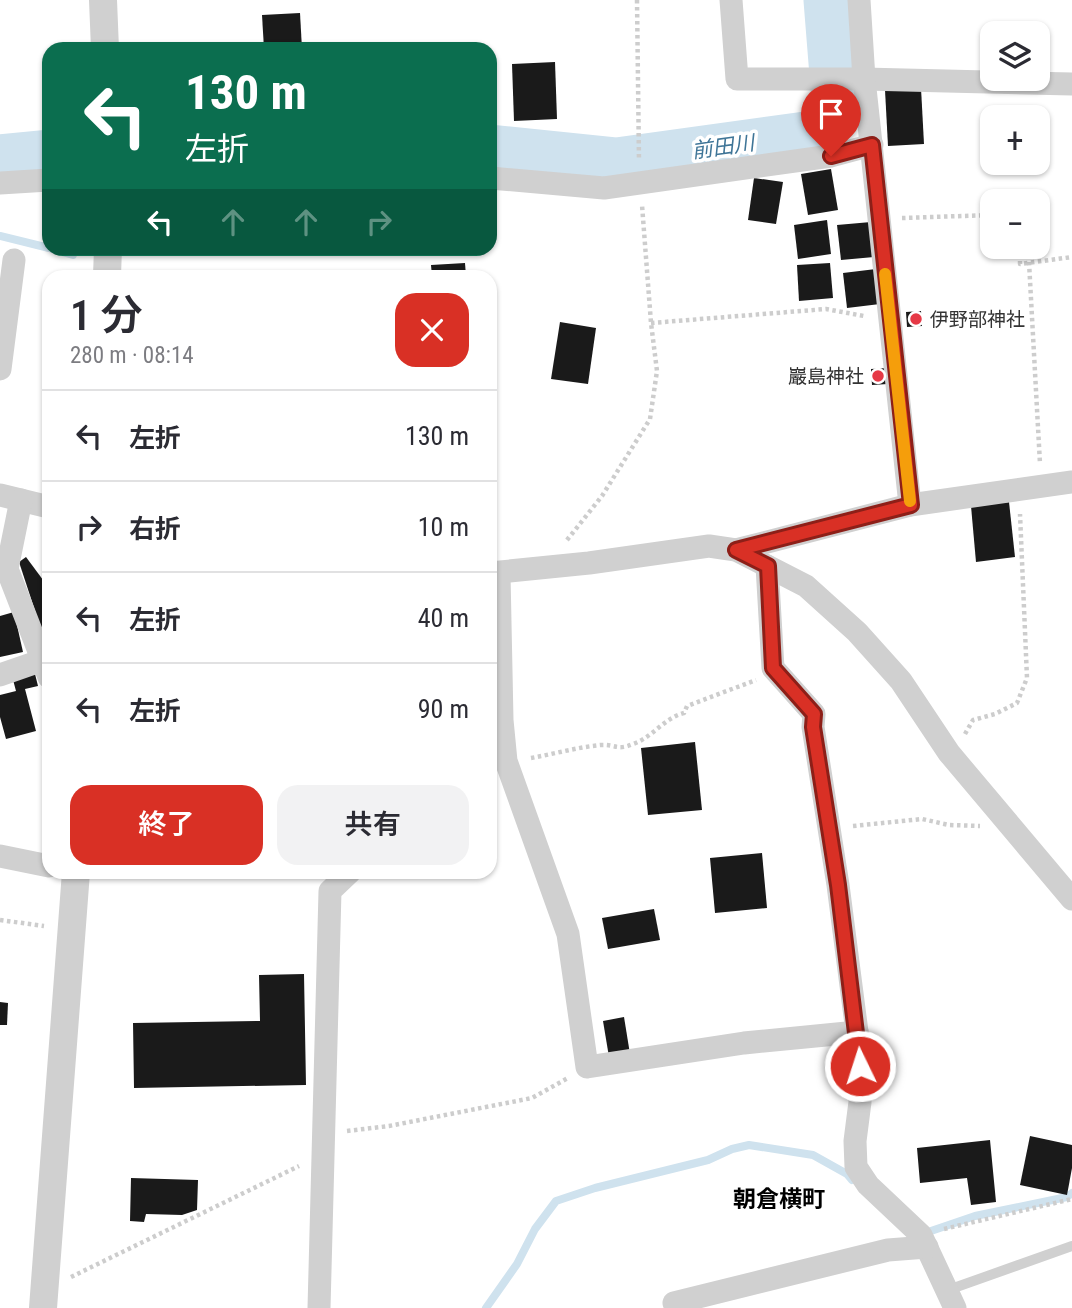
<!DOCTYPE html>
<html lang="ja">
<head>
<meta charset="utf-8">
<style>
	:root { --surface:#fff; --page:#f2f2f3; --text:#2b2b33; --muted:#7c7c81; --line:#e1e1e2; --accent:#d93025 }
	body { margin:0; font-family:"Roboto Condensed","Noto Sans JP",sans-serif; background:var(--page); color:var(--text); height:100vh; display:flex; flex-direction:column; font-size:26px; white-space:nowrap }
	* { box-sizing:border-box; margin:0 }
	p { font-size:23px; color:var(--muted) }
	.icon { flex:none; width:38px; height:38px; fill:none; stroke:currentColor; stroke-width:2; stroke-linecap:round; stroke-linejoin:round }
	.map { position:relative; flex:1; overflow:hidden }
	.details { position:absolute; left:42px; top:270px; width:455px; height:609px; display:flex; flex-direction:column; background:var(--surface); border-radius:21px; box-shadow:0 2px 5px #0004 }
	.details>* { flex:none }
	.hud { position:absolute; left:42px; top:42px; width:455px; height:214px; border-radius:21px; box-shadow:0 2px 5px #0004; background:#0b6e4f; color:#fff; overflow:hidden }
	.controls { position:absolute; left:980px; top:21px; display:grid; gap:14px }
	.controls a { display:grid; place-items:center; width:70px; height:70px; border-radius:14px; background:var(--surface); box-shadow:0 2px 5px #0004; font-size:35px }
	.pin { position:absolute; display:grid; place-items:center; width:60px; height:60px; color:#fff; margin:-72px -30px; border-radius:50% 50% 50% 0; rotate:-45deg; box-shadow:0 0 7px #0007 }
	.pin .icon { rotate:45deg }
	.me { position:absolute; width:77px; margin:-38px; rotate:356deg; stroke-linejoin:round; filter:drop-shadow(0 0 5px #0008) }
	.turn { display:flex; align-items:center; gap:24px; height:147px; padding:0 28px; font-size:32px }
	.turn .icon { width:91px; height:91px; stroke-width:2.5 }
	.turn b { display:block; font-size:49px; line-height:60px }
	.lanes { display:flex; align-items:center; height:66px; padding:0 28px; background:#0003; justify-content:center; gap:35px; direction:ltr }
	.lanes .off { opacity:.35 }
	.round { display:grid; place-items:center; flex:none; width:74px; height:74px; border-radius:21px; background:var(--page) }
	.summary { display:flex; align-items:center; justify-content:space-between; height:119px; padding:0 28px }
	h1 { font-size:42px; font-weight:600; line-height:52px }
	.primary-button { display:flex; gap:14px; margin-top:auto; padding:14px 28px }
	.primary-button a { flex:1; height:80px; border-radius:21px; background:var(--accent); color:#fff; font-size:28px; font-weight:600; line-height:80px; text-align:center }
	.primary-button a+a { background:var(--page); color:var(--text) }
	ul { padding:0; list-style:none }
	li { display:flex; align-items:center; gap:21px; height:91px; padding:0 28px; border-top:2px solid var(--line) }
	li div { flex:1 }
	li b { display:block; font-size:26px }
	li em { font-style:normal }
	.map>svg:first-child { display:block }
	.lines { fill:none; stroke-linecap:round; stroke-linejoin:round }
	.stream { stroke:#cfe2ee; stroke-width:8 }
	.river { stroke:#cfe2ee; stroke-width:49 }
	.building { fill:#1a1a1a }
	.path { stroke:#cdcdcd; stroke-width:4.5; stroke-dasharray:3.5 3.5; stroke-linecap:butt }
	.service { stroke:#d0d0d0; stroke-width:10 }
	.minor { stroke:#d0d0d0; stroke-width:23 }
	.tertiary { stroke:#d0d0d0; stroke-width:28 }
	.route-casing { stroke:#8d1f18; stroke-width:18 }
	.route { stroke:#d93025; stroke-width:12 }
	.slow { stroke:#f59e0b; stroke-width:12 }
	.poi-dot { fill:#e63946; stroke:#fff; stroke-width:2.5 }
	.labels { text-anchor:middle; stroke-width:7; stroke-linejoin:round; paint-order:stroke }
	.poi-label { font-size:19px; fill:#333; stroke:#fff; text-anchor:start }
	.water-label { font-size:21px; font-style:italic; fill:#3f7597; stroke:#fff }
	.quarter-label { font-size:23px; font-weight:bold; fill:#000; stroke:#fff }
</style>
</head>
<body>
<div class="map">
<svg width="1072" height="1308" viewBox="0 0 1072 1308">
	<rect width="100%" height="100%" fill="#fff"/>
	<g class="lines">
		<!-- stream -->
		<g class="stream">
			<path d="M0,236l49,12"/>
			<path d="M49,248l24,7"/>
			<path d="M928,1232l47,-16 92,-19 5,-4"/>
			<path d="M486,1308l31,-44 18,-35 21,-28 39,-13 113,-28 24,-11 17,-4 64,10 34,19 5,6"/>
		</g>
		<!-- river -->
		<g class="river">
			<path d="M490,149l127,13 196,-27 15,-11 8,-24 -8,-100"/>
			<path d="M0,159l49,-5"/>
		</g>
	</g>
	<!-- building -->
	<g class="building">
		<path d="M300,13l2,36h-38l-2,-34z"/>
		<path d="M555,62l2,57 -43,2 -2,-57z"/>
		<path d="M921,88l3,56 -36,2 -3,-56z"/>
		<path d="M831,169l7,41 -30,5 -7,-41z"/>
		<path d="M754,178l29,4 -7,42 -28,-4z"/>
		<path d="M827,220l4,34 -33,5 -4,-34z"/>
		<path d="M871,222l3,35 -33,3 -4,-35z"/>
		<path d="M465,263l1,13h-34l-1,-11z"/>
		<path d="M830,263l3,35 -34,3 -2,-36z"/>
		<path d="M876,269l4,35 -33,4 -4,-35z"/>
		<path d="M921,311l1,15 -15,1 -1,-15z"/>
		<path d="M560,322l36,6 -8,56 -37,-5z"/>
		<path d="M887,368l1,16 -16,1 -1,-16z"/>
		<path d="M1009,502l6,55 -39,5 -5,-56z"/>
		<path d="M26,557l23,31v40l-8,1 -22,-67z"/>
		<path d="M14,612l9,40 -23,5v-41z"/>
		<path d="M34,670l4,16 -13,3 11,42 -30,8 -6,-22v-22l16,-4 -4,-15z"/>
		<path d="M695,742l7,68 -54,5 -7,-67z"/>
		<path d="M762,853l5,55 -52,5 -5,-55z"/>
		<path d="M654,909l6,31 -52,9 -6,-31z"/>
		<path d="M304,974l2,111 -172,3 -1,-65 127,-2 -1,-46z"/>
		<path d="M0,1002l8,1 -1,22h-7z"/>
		<path d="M624,1017l6,37 -21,3 -6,-36z"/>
		<path d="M1030,1136l42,9v23l-5,27 -47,-10z"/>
		<path d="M990,1140l6,62 -25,3 -4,-27 -47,5 -3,-35z"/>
		<path d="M131,1178l67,2 -1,30 -15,5 -36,-1 -2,8 -14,-1z"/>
	</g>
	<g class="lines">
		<!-- path -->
		<g class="path">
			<path d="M637,0l2,161"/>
			<path d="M902,218l90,-3"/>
			<path d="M1020,247v17l52,-7"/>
			<path d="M1029,262l11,202"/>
			<path d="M651,323l175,-14 38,7"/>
			<path d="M567,540l35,-44 48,-77 7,-48 -6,-48 -9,-118"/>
			<path d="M965,734l8,-14 22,-6 22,-11 10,-25 -7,-164"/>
			<path d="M531,758c23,-4 47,-11 70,-13 14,-1 16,6 32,-1 20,-7 31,-26 51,-31l3,-7 69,-26"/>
			<path d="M853,826l69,-7 27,6 31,1"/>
			<path d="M0,920l44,6"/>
			<path d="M347,1131l42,-5 143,-28 36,-20"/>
			<path d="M944,1229l128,-30"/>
			<path d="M71,1277l228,-111"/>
		</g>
		<!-- service -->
		<path class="service" d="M948,1290l124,-44"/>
		<!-- minor -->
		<g class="minor">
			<path d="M731,0l6,79h127l208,5"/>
			<path d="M859,0l5,79 46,426"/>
			<path d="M490,178l114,10 227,-32 41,-11"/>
			<path d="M0,183l49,-3"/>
			<path d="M0,369l14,-109"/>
			<path d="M0,495l49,12"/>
			<path d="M21,500l-14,69 42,108"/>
			<path d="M736,550l174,-45 162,-23"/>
			<path d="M767,566l6,102 41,46 -1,13 25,158 19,147 3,70 -5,39 1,26 12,18 53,50 34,73"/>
			<path d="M490,573l99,-10 120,-17 27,4 70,36 51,46 44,49 48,72 123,146"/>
			<path d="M499,574l3,146 4,41 62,173 19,133 157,-24 113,-11"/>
			<path d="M0,675l43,-15"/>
			<path d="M0,856l49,10"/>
			<path d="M319,1308l11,-417 20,-19"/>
			<path d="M676,1308l-2,-5 214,-53 39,-3"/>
		</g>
		<!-- tertiary -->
		<g class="tertiary">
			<path d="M103,0l2,49"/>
			<path d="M107,276l1,-28"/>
			<path d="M43,1308l33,-436"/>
		</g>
	</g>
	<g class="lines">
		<defs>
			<path id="route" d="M831,156l41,-11 39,360 -175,45 32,16 5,102 41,46 -1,13 25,158 22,181"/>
		</defs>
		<!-- route casing -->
		<use href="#route" class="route-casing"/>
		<!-- route -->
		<use href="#route" class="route"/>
		<!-- slow -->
		<path class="slow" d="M885,274l25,227"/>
	</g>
	<!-- markers -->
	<g class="poi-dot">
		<circle cx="916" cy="319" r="7"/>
		<circle cx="878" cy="376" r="7"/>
	</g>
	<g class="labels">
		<!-- poi labels -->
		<g class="poi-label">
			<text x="930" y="326">伊野部神社</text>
			<text x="864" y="383" text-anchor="end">巖島神社</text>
		</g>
		<!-- water labels -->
		<g class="water-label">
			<text transform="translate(723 147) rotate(-8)" y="7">前田川</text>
		</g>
		<!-- quarter labels -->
		<g class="quarter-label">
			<text x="779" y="1207">朝倉横町</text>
		</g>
	</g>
</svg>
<div class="controls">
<a><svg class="icon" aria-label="layers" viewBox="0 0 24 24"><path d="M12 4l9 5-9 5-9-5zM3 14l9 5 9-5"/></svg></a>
<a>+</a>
<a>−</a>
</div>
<div class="pin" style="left:831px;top:156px;background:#d93025"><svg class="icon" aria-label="arrive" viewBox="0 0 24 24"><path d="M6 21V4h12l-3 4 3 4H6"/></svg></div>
<svg class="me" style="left:860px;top:1066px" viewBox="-20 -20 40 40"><circle r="17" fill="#d93025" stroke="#fff" stroke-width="3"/><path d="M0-11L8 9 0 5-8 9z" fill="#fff"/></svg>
<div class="hud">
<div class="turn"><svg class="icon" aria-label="left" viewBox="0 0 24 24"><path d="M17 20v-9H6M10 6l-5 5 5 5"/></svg><div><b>130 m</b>左折</div></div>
<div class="lanes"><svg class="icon" aria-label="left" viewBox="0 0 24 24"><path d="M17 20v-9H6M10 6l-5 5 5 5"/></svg><svg class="icon off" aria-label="ahead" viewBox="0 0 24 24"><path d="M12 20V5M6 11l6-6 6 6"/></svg><svg class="icon off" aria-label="ahead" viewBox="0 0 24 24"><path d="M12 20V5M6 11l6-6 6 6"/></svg><svg class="icon off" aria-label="right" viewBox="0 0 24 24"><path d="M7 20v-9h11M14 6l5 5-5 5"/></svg></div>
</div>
<section class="details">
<div class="summary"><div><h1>1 分</h1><p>280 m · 08:14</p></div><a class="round" style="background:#d93025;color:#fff"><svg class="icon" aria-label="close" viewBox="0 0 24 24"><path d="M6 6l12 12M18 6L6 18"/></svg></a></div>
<ul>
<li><svg class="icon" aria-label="left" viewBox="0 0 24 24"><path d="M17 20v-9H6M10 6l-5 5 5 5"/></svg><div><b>左折</b></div><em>130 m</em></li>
<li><svg class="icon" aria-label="right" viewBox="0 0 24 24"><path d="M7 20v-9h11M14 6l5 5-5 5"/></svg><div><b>右折</b></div><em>10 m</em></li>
<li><svg class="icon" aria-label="left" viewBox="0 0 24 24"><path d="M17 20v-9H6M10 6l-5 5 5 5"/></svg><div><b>左折</b></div><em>40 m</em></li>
<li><svg class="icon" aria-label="left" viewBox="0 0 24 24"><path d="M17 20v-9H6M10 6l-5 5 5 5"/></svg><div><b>左折</b></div><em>90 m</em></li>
</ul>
<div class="primary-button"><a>終了</a><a>共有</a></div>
</section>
</div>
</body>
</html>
